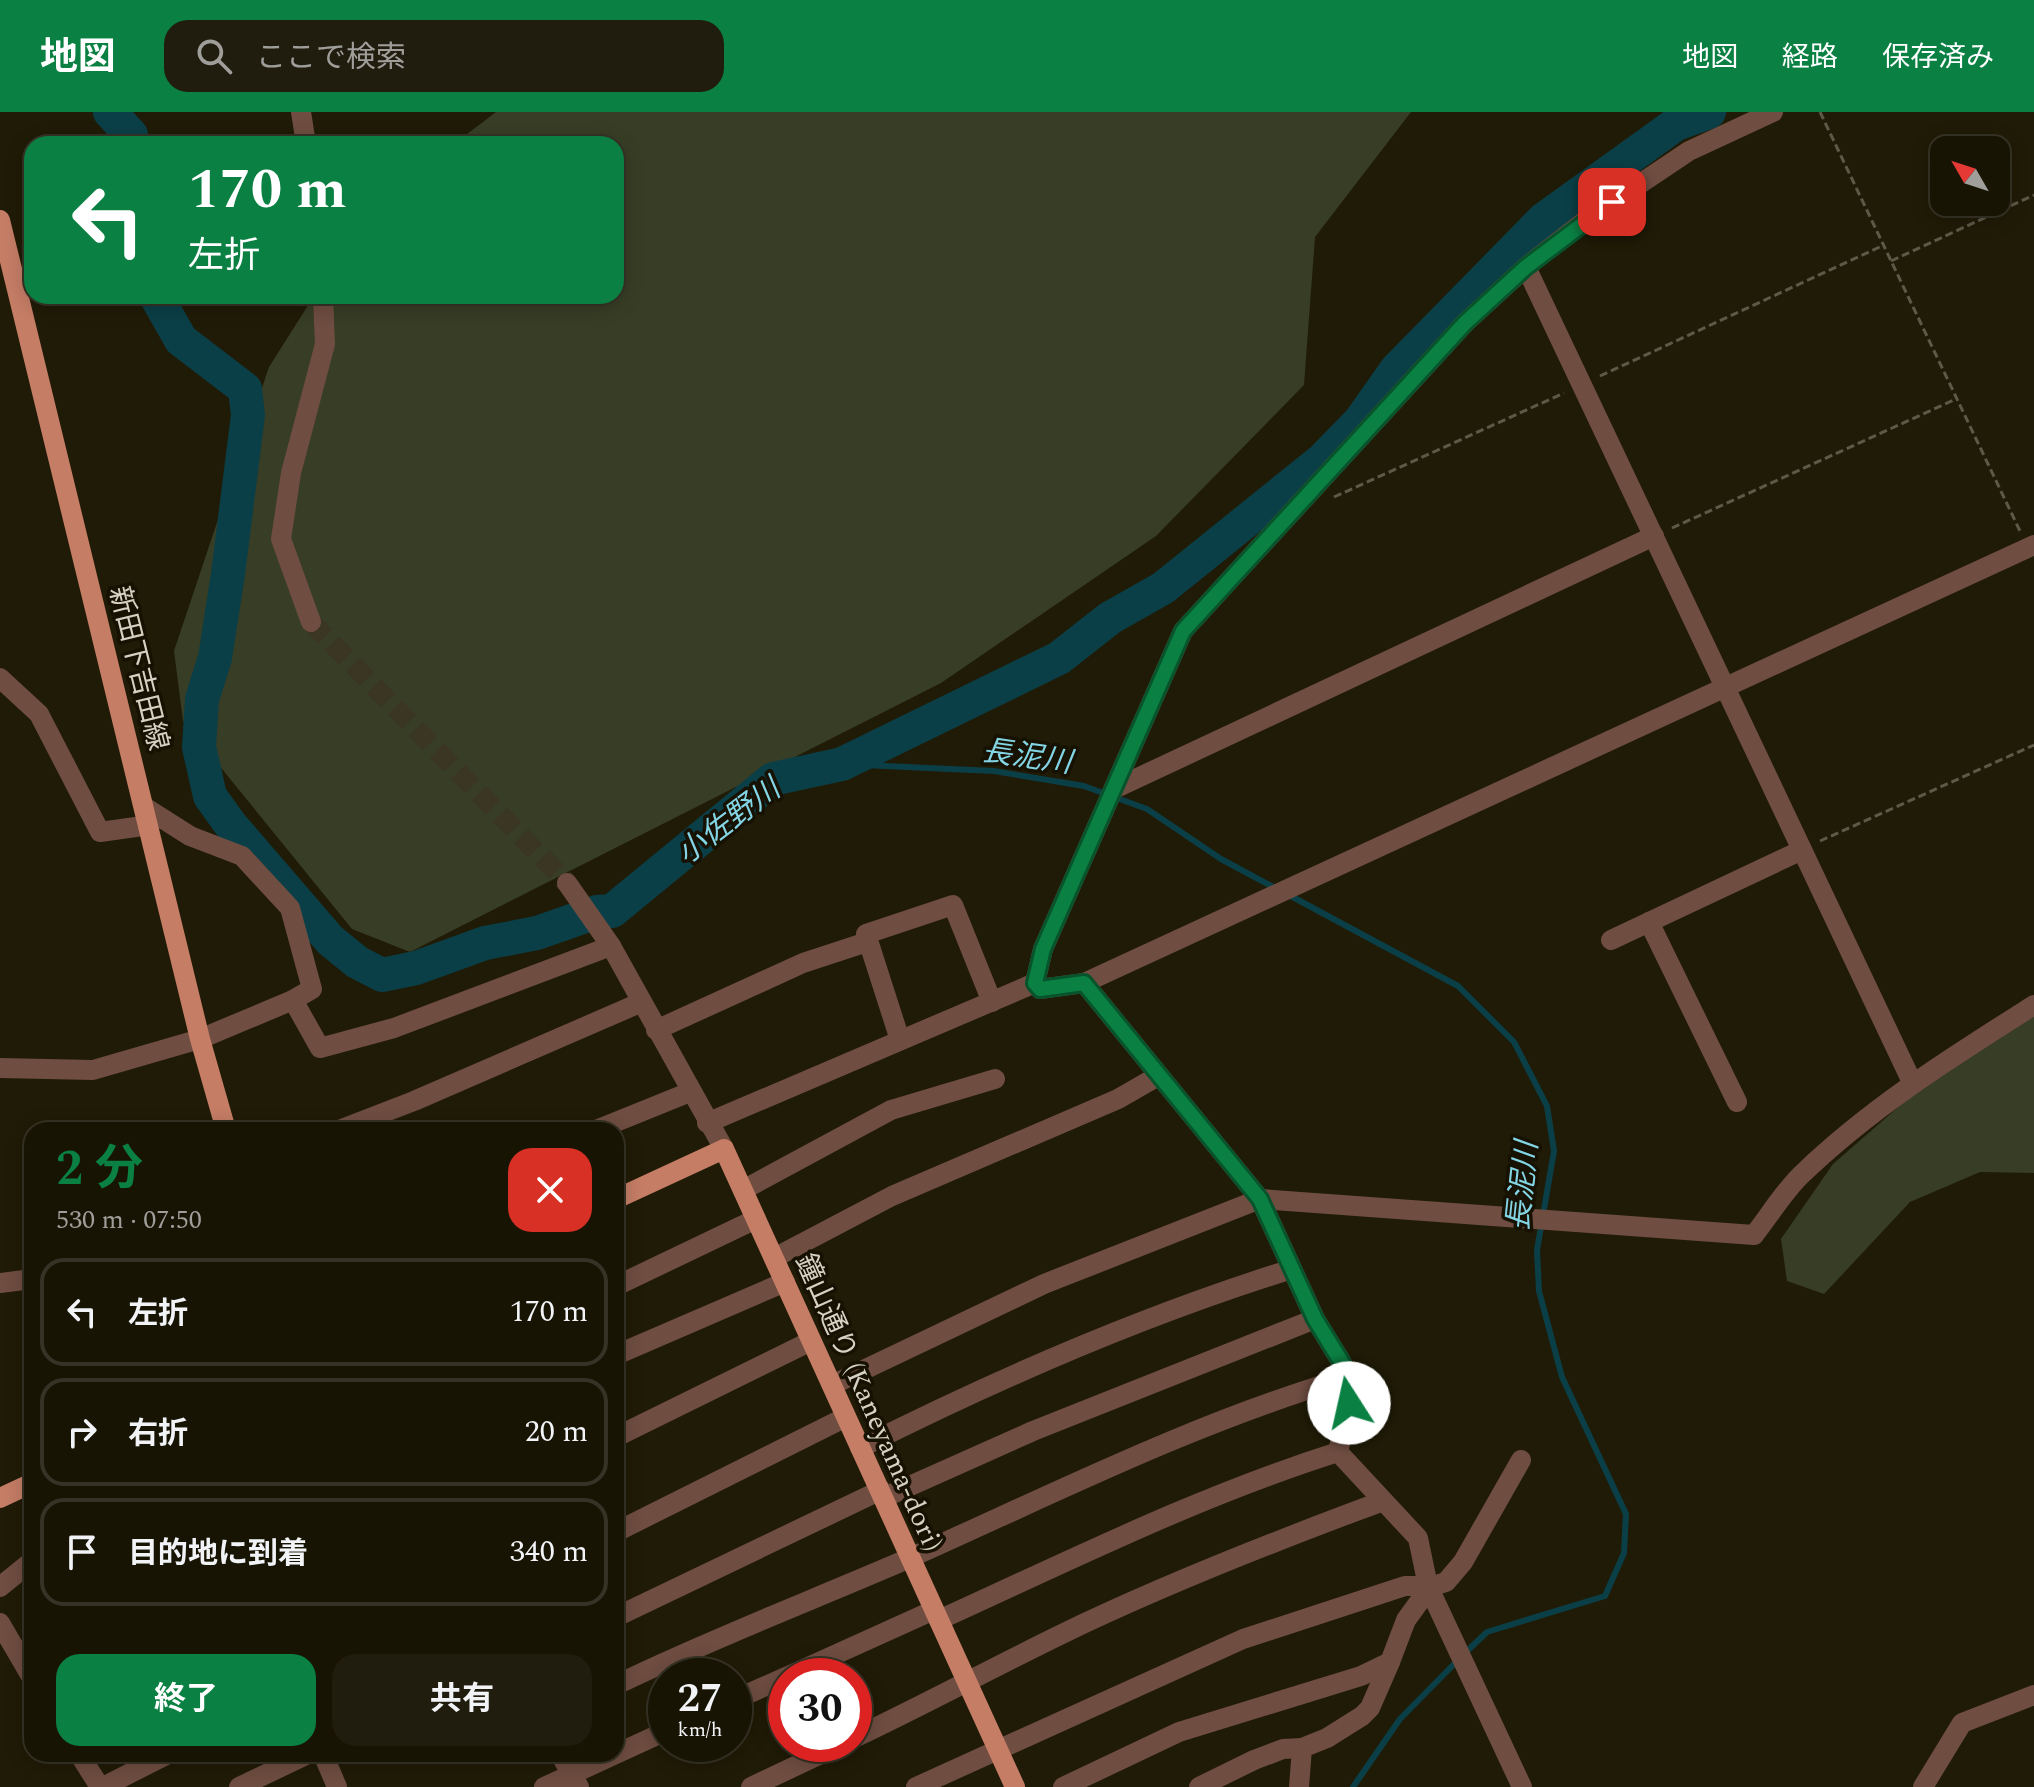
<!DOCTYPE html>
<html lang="ja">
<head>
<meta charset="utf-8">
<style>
	:root { --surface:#181404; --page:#211d0e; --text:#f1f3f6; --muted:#9f9e9a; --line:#363326; --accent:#0b8043 }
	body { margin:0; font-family:Spectral,"Noto Sans JP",serif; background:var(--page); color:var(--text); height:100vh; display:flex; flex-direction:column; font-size:30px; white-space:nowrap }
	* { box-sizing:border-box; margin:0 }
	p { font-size:26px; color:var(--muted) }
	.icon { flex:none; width:44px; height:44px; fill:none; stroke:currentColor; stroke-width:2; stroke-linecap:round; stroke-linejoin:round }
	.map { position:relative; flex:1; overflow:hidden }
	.side { position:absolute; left:24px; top:1010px; width:600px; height:640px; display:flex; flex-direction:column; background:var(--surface); border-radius:24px; box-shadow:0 4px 20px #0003,0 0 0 2px var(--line) }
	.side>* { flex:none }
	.hud { position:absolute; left:24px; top:24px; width:600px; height:168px; border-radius:24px; box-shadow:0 4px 20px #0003,0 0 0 2px var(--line); background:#0b8043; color:#fff; overflow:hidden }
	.needle { width:52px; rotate:309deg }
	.controls { position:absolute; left:1930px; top:24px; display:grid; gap:16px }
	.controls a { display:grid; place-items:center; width:80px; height:80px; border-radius:16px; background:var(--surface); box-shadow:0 4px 20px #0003,0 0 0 2px var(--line); font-size:40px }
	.speed { position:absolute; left:648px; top:1546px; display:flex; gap:16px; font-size:40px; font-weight:700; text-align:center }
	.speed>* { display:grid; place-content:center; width:104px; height:104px; border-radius:50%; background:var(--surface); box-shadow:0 4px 20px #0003,0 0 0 2px var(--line); line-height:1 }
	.speed small { font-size:20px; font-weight:400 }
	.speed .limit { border:12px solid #d22; background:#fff; color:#111 }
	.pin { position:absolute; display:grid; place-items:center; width:68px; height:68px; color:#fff; margin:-34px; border-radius:16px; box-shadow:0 4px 12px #0006 }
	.me { position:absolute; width:88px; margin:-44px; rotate:350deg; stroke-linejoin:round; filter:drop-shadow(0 0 6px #0008) }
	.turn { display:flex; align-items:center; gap:28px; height:168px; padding:0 32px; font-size:36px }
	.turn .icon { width:104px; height:104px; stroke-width:2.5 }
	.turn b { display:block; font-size:56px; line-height:68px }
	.round { display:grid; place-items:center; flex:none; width:84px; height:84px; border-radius:24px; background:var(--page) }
	.head { display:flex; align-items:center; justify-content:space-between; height:136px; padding:0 32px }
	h1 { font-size:48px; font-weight:700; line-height:60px; color:var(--accent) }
	.button { display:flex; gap:16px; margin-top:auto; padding:16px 32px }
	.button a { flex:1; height:92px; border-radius:24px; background:var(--accent); color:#fff; font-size:32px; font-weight:700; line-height:92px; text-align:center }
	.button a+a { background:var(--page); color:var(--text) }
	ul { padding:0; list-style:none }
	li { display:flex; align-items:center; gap:24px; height:108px; margin:0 16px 12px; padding:0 16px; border:4px solid var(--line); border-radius:24px }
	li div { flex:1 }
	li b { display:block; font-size:30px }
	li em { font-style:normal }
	header { display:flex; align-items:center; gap:48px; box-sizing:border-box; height:112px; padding:0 40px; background:var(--accent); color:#fff }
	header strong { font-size:38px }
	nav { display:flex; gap:44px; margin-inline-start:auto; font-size:28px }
	.search { width:560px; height:72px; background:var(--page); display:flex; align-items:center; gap:20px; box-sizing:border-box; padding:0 28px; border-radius:24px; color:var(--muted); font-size:30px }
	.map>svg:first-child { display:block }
	.green { fill:#383d25 }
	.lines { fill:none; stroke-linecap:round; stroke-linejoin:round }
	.stream { stroke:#0b3f47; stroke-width:6 }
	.river { stroke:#0b3f47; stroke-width:34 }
	.minor-tunnel { stroke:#3b3623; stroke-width:20; stroke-dasharray:20 10; stroke-linecap:butt }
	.path { stroke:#5d5947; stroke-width:3; stroke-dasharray:8 4; stroke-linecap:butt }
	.minor { stroke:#6f4d41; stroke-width:20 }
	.major { stroke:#c57d66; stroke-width:20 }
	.route-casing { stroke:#07532c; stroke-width:20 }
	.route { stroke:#0b8043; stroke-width:14 }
	.labels { text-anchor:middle; stroke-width:7; stroke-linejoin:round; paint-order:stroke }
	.street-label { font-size:28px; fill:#d5d2c5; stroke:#171101 }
	.water-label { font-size:30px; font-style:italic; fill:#83d5e5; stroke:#171101 }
</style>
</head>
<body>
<header>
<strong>地図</strong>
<div class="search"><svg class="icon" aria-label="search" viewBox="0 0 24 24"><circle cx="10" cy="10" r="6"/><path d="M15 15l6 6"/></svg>ここで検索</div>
<nav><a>地図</a><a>経路</a><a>保存済み</a></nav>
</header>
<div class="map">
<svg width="2034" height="1675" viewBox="0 0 2034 1675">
	<rect width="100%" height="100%" fill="#201b06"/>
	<!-- green -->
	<g class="green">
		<path d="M496,0h915l-96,125 -11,148 -148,151 -215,147 -531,269 -58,-23 -169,-208 -9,-70 95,-284 45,-71h302v-152h-162z"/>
		<path d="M2034,900v161l-54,-1 -70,30 -86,92 -37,-13 -6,-42 52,-75 78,-68z"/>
	</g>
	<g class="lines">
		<!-- stream -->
		<g class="stream">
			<path d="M842,652l152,7 90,15 63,23 74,50 56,30"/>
			<path d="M1287,782l171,92 56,56 33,64 7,45 -17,99 2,41 23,86 64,137 -2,39 -19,43 -118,36 -22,21"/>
			<path d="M1353,1675l47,-68 57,-58"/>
		</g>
		<!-- river -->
		<g class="river">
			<path d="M110,0l21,23 1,9"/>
			<path d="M156,184l25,44 64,49 3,26 -20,159 -13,84 -13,41 -3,48 11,49 20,28 100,116 27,22 25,13 34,-7 69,-25 52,-10 60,-21 15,-1 161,-132 69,-15 217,-106 51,-40 53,-30 159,-128 38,-39 36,-51 148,-151 132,-95 33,-12"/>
		</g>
		<!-- minor-tunnel -->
		<path class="minor-tunnel" d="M311,510l256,261"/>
		<!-- path -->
		<g class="path">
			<path d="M1820,0l200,419"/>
			<path d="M1891,149l143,-66"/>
			<path d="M1600,264l284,-131"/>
			<path d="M1334,385l230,-104"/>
			<path d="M1672,416l284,-129"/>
			<path d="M1820,729l214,-96"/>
		</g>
		<!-- minor -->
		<g class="minor">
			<path d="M301,0l5,32"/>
			<path d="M1526,155l386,815"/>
			<path d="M311,510l-30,-83 10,-66 34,-129 -2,-48"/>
			<path d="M0,566l39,36 61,118 50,-7"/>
			<path d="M1114,677l540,-253"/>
			<path d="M146,696l44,28 52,20 48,52 22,81 -19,11 27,48 74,-20 217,-82"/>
			<path d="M567,771l44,63 113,203"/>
			<path d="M1649,810l88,180"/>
			<path d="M1611,828l191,-90"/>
			<path d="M1035,871l8,-34 140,-318 282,-308 61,-56 60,-47 103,-69 84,-39"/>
			<path d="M1035,871l5,6 44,-6 950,-438"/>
			<path d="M1084,871l176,216 55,120 27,44 7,40 -11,49 80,86 10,48 94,201"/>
			<path d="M656,918l147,-67 64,-21"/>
			<path d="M900,928l-34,-106 87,-29 39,97"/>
			<path d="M0,956l93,2 107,-31 93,-39"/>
			<path d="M707,1011l328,-140"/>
			<path d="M339,1018l75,-29 228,-99"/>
			<path d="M596,1018l94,-38"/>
			<path d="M743,1078l148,-80 104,-31"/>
			<path d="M774,1146l118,-62 226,-97 40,-23"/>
			<path d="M0,1171l32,-4"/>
			<path d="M616,1174l140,-67"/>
			<path d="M616,1243l169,-73"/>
			<path d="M832,1273l212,-101 216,-85 494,36c15,-19 29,-42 46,-59 70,-68 152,-119 234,-171"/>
			<path d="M616,1325l195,-96"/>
			<path d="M860,1336c139,-70 284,-133 432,-179"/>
			<path d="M883,1386l150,-67 282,-112"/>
			<path d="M616,1420l228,-114"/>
			<path d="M0,1475l32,-26"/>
			<path d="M616,1505l265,-127"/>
			<path d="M939,1508c132,-60 260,-124 399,-168"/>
			<path d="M0,1511l32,55"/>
			<path d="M788,1564l146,-66"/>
			<path d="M616,1573c97,-47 197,-85 296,-128 143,-64 282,-134 433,-179"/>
			<path d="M734,1588l52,-23"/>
			<path d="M854,1626c70,-33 138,-70 208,-104 103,-50 213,-93 321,-133"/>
			<path d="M79,1642l21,33"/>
			<path d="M323,1642l14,33"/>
			<path d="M560,1642l19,33"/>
			<path d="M103,1675l65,-33"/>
			<path d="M239,1675l69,-33"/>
			<path d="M544,1675l122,-56"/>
			<path d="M751,1675l91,-43"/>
			<path d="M916,1675l327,-148 162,-53h23"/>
			<path d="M1063,1675l116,-55 182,-56 29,-14 16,-42 24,-33 16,-5 17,-20 58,-102"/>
			<path d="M1199,1675l55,-27 29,-11 19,-1 25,-10 35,-22 8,-8 20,-46"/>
			<path d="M1299,1675l3,-39"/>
			<path d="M1923,1675l39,-64 72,-28"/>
		</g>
		<!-- major -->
		<g class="major">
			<path d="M0,108l200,819 26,91"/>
			<path d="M616,1087l108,-50 291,638"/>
			<path d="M0,1386l32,-15"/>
		</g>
	</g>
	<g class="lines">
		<defs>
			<path id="route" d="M1349,1291l-7,-40 -27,-44 -55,-120 -176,-216 -44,6 -5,-6 8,-34 140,-318 282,-308 61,-56 86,-65"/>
		</defs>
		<!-- route casing -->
		<use href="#route" class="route-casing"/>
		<!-- route -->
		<use href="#route" class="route"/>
	</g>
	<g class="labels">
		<!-- street labels -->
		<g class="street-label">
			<text transform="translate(140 556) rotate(76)" y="10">新田下吉田線</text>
			<text transform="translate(870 1290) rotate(66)" y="10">鐘山通り (Kaneyama-dori)</text>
		</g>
		<!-- water labels -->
		<g class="water-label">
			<text transform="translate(1027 644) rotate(8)" y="10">長泥川</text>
			<text transform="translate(728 709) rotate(-37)" y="10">小佐野川</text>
			<text transform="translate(1522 1074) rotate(-84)" y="10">長泥川</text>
		</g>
	</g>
</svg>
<div class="controls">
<a><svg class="needle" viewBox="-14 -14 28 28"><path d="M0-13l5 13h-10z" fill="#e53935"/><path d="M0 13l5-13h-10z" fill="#9f9e9a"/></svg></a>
</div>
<div class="speed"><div>27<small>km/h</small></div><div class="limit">30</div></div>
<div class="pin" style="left:1612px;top:90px;background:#d93025"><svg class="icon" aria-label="arrive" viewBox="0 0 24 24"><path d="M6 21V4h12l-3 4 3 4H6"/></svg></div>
<svg class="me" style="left:1349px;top:1291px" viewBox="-20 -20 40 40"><circle r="19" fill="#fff"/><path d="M0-13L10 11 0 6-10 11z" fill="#0b8043"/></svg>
<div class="hud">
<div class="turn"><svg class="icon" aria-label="left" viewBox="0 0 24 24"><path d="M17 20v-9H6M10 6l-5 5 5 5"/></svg><div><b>170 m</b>左折</div></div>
</div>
<section class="side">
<div class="head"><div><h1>2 分</h1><p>530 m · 07:50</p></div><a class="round" style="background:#d93025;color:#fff"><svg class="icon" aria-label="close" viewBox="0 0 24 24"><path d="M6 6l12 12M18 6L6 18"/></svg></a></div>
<ul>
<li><svg class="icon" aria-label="left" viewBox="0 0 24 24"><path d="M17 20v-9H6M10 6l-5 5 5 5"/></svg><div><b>左折</b></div><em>170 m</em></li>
<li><svg class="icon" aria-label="right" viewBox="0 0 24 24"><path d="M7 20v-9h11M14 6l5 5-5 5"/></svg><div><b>右折</b></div><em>20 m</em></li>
<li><svg class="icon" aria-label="arrive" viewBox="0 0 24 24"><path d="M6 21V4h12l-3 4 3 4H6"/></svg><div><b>目的地に到着</b></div><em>340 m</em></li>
</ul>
<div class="button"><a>終了</a><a>共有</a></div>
</section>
</div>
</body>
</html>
